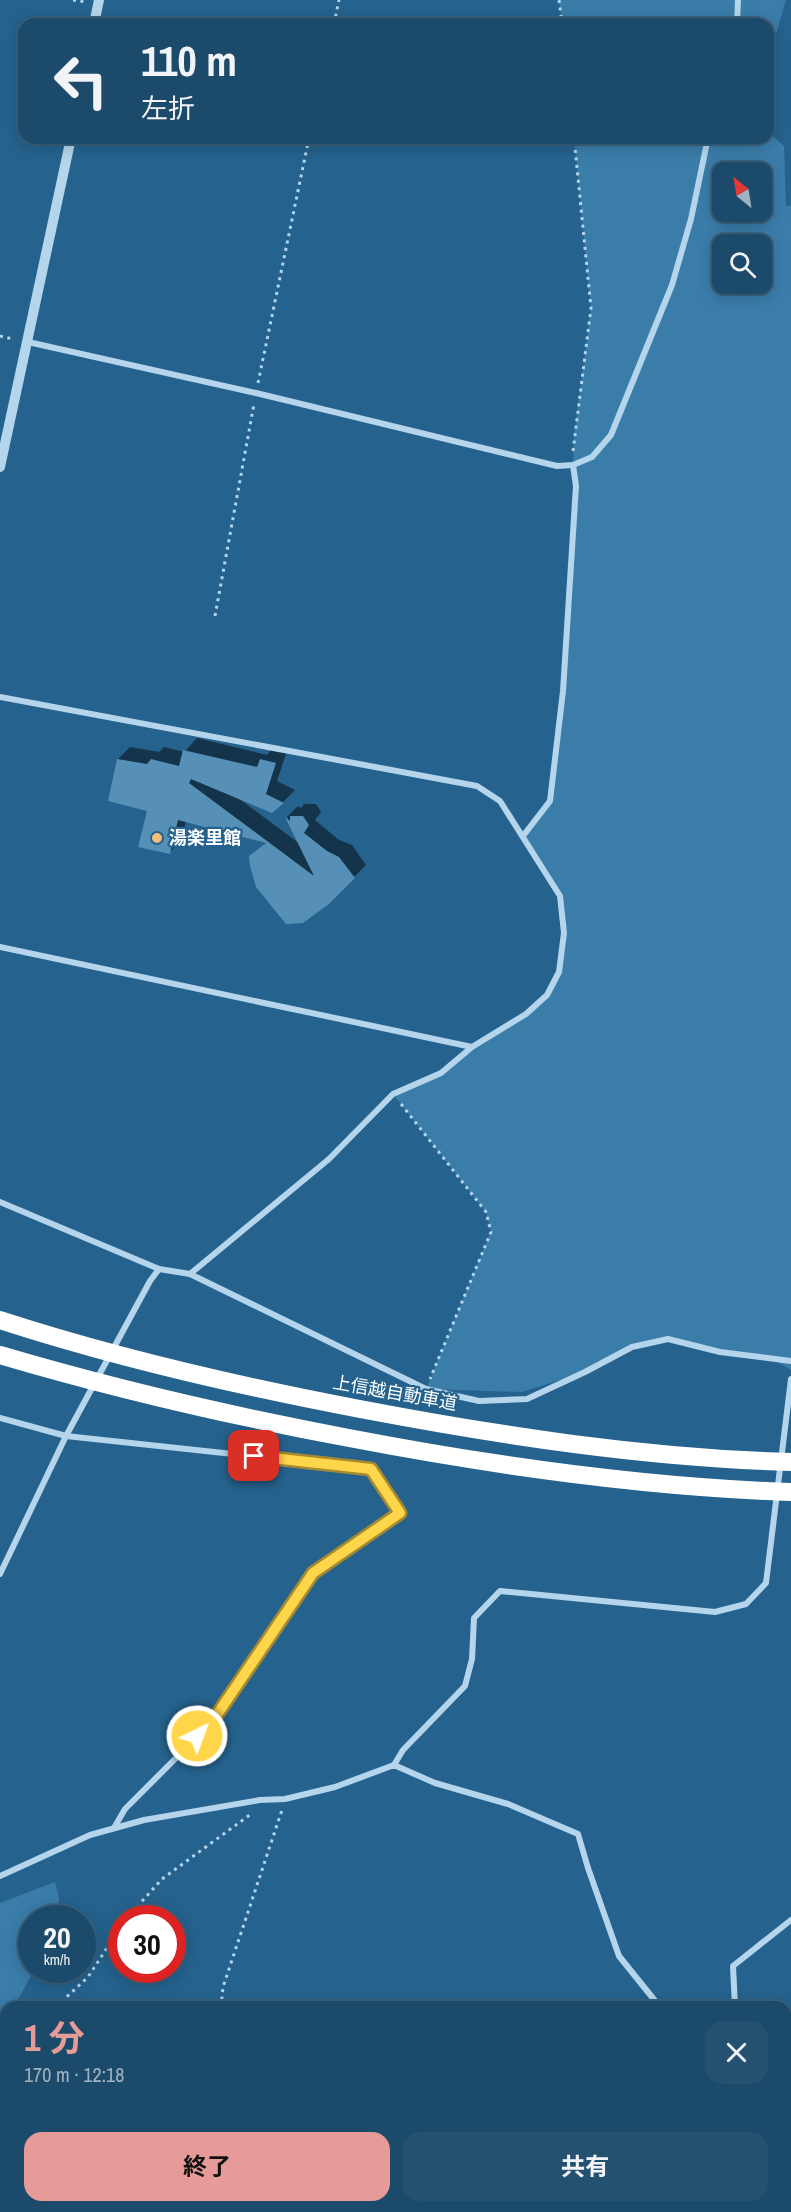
<!DOCTYPE html>
<html lang="ja">
<head>
<meta charset="utf-8">
<style>
	:root { --surface:#1c4a6a; --page:#255170; --text:#f1f3f6; --muted:#a0b3c1; --line:#3a627e; --accent:#e69b98 }
	body { margin:0; font-family:"Archivo Narrow","Noto Sans JP",sans-serif; background:var(--page); color:var(--text); height:100vh; display:flex; flex-direction:column; font-size:22px; white-space:nowrap }
	* { box-sizing:border-box; margin:0 }
	p { font-size:20px; color:var(--muted) }
	.icon { flex:none; width:33px; height:33px; fill:none; stroke:currentColor; stroke-width:2; stroke-linecap:round; stroke-linejoin:round }
	.map { position:relative; flex:1; overflow:hidden }
	.side { position:absolute; left:0px; top:2001px; width:792px; height:212px; display:flex; flex-direction:column; background:var(--surface); border-radius:18px 18px 0 0; box-shadow:0 3px 15px #0003,0 0 0 2px var(--line) }
	.side>* { flex:none }
	.banner { position:absolute; left:18px; top:18px; width:756px; height:126px; border-radius:18px; box-shadow:0 3px 15px #0003,0 0 0 2px var(--line); background:#1c4a6a; color:var(--text); overflow:hidden }
	.needle { width:39px; rotate:330deg }
	.fabs { position:absolute; left:712px; top:162px; display:grid; gap:12px }
	.fabs a { display:grid; place-items:center; width:60px; height:60px; border-radius:12px; background:var(--surface); box-shadow:0 3px 15px #0003,0 0 0 2px var(--line); font-size:30px }
	.speed { position:absolute; left:18px; top:1905px; display:flex; gap:12px; font-size:30px; font-weight:700; text-align:center }
	.speed>* { display:grid; place-content:center; width:78px; height:78px; border-radius:50%; background:var(--surface); box-shadow:0 3px 15px #0003,0 0 0 2px var(--line); line-height:1 }
	.speed small { font-size:15px; font-weight:400 }
	.speed .limit { border:9px solid #d22; background:#fff; color:#111 }
	.pin { position:absolute; display:grid; place-items:center; width:51px; height:51px; color:#fff; margin:-26px; border-radius:12px; box-shadow:0 3px 9px #0006 }
	.me { position:absolute; width:66px; margin:-33px; rotate:42deg; stroke-linejoin:round; filter:drop-shadow(0 0 4px #0008) }
	.turn { display:flex; align-items:center; gap:21px; height:126px; padding:0 24px; font-size:27px }
	.turn .icon { width:78px; height:78px; stroke-width:2.5 }
	.turn b { display:block; font-size:42px; line-height:51px }
	.round { display:grid; place-items:center; flex:none; width:63px; height:63px; border-radius:18px; background:var(--page) }
	.head { display:flex; align-items:center; justify-content:space-between; height:102px; padding:0 24px }
	h1 { font-size:36px; font-weight:700; line-height:45px; color:var(--accent) }
	.primary-button { display:flex; gap:12px; margin-top:auto; padding:12px 24px }
	.primary-button a { flex:1; height:69px; border-radius:18px; background:var(--accent); color:#111; font-size:24px; font-weight:700; line-height:69px; text-align:center }
	.primary-button a+a { background:var(--page); color:var(--text) }
	.map>svg:first-child { display:block }
	.green { fill:#3a7da9; fill-rule:evenodd }
	.shadow { fill:#0007 }
	.building { fill:#5690b7 }
	.lines { fill:none; stroke-linecap:round; stroke-linejoin:round }
	.path { stroke:#b4d5eb; stroke-width:3; stroke-dasharray:3 4.5; stroke-linecap:butt }
	.minor { stroke:#b4d5eb; stroke-width:6 }
	.tertiary { stroke:#b4d5eb; stroke-width:10 }
	.motorway { stroke:#fff; stroke-width:18 }
	.route-casing { stroke:#a68a30; stroke-width:15 }
	.route { stroke:#ffd54a; stroke-width:10 }
	.poi-dot { fill:#f4be79; stroke:#25628d; stroke-width:2 }
	.labels { text-anchor:middle; stroke-width:4.5; stroke-linejoin:round; paint-order:stroke }
	.poi-label { font-size:18px; font-weight:bold; fill:#fff; stroke:#25628d; text-anchor:start }
	.street-label { font-size:18px; fill:#fff; stroke:#25628d }
</style>
</head>
<body>
<div class="map">
<svg width="791" height="2212" viewBox="0 0 791 2212">
	<rect width="100%" height="100%" fill="#25628d"/>
	<!-- green -->
	<g class="green">
		<path d="M559,0h227l-18,62v-38h-206z"/>
		<path d="M768,132l16,14 2,60h5v1164l-17,-10 -106,-21 -36,8 -47,25 -63,20 -96,-3 65,-158 -5,-19 -93,-118 48,-21 32,-26 53,-33 21,-19 12,-23 5,-39 -4,-37 -37,-60 27,-35 13,-110 13,-205 -3,-21 1,-29 17,-128 -17,-170h194zM723,172h39v40h-39zM723,244h39v40h-39z"/>
		<path d="M55,1882l4,17 -3,19h-24v52h2l-20,37h-8v16l-6,11v-131z"/>
	</g>
	<!-- shadow -->
	<path class="shadow" d="M197,738l70,17 6,-7 14,3 -10,30 18,9 -12,12 -11,9 -34,-13 62,46 -13,-27 11,-11 3,2 3,-4h12l5,8 -6,8 24,20 13,5 14,20 -38,38 -77,-46 16,-15 -81,-21 -5,19 -12,13 -20,-43 -31,-51 12,-12 29,5 5,-5 20,5z"/>
	<!-- building -->
	<path class="building" d="M183,750l74,17 3,-8 16,4 -10,31 18,9 -12,10 -81,-34 -2,4 125,93 -29,-59 5,4v-5h13l6,9 -5,8 23,18 12,6 16,21 -26,26 -26,19 -17,1 -30,-37 -6,-21 -1,-10 17,-13 -88,-23 -8,34 -32,-7 9,-36 -39,-10 9,-42 30,5 4,-5 28,7z"/>
	<g class="lines">
		<!-- path -->
		<g class="path">
			<path d="M73,0l13,2"/>
			<path d="M559,0l3,24"/>
			<path d="M334,24l5,-24"/>
			<path d="M554,138l20,4"/>
			<path d="M0,336l13,3"/>
			<path d="M258,383l51,-245"/>
			<path d="M573,451l18,-143 -17,-170"/>
			<path d="M215,616l39,-212"/>
			<path d="M401,1104l85,108 5,20 -61,147"/>
			<path d="M127,1918l35,-39 89,-65"/>
			<path d="M56,2007l32,-30 34,-52"/>
			<path d="M221,2007l2,-20 59,-177"/>
			<path d="M0,2068l6,-6"/>
			<path d="M233,2206l1,6"/>
		</g>
		<!-- minor -->
		<g class="minor">
			<path d="M737,24l1,-24"/>
			<path d="M28,342l228,51 301,73 16,-1 19,-8 19,-22 61,-150 19,-66 17,-81"/>
			<path d="M0,697l477,89 23,15 60,95 4,37 -5,39 -12,23 -21,19 -54,33 -31,26 -48,21 -64,65 -139,115"/>
			<path d="M523,836l27,-35 13,-110 13,-205 -3,-21"/>
			<path d="M0,947l472,100"/>
			<path d="M0,1202l159,67 31,5 236,115 53,12 48,-2 58,-27 47,-25 36,-8 52,13 71,9"/>
			<path d="M0,1418l66,18 305,33 29,44 -87,60 -101,149 -87,87 -11,19"/>
			<path d="M0,1574l66,-138 84,-155 9,-12"/>
			<path d="M394,1765l9,-15 62,-64 7,-27 2,-41 26,-27 215,21 31,-8 20,-21 25,-204"/>
			<path d="M0,1876l90,-41 54,-15 116,-20 25,-1 50,-12 59,-22 41,18 73,21 70,30 10,34 31,88 41,51"/>
			<path d="M735,2007l-2,-41 58,-46"/>
			<path d="M678,2212l2,-6"/>
		</g>
		<!-- tertiary -->
		<g class="tertiary">
			<path d="M94,24l5,-24"/>
			<path d="M0,467l71,-329"/>
		</g>
		<!-- motorway -->
		<g class="motorway">
			<path d="M0,1320c117,38 239,66 360,89 142,27 286,49 431,53"/>
			<path d="M0,1355c115,34 232,61 349,83 146,28 294,49 442,54"/>
		</g>
	</g>
	<g class="lines">
		<defs>
			<path id="route" d="M197,1736l15,-14 101,-149 87,-60 -29,-44 -117,-13"/>
		</defs>
		<!-- route casing -->
		<use href="#route" class="route-casing"/>
		<!-- route -->
		<use href="#route" class="route"/>
	</g>
	<!-- markers -->
	<circle class="poi-dot" cx="157" cy="838" r="6"/>
	<g class="labels">
		<!-- poi labels -->
		<g class="poi-label">
			<text x="169" y="844">湯楽里館</text>
		</g>
		<!-- street labels -->
		<g class="street-label">
			<text transform="translate(395 1393) rotate(10)" y="6">上信越自動車道</text>
		</g>
	</g>
</svg>
<div class="fabs">
<a><svg class="needle" viewBox="-14 -14 28 28"><path d="M0-13l5 13h-10z" fill="#e53935"/><path d="M0 13l5-13h-10z" fill="#a0b3c1"/></svg></a>
<a><svg class="icon" aria-label="search" viewBox="0 0 24 24"><circle cx="10" cy="10" r="6"/><path d="M15 15l6 6"/></svg></a>
</div>
<div class="speed"><div>20<small>km/h</small></div><div class="limit">30</div></div>
<div class="pin" style="left:254px;top:1456px;background:#d93025"><svg class="icon" aria-label="arrive" viewBox="0 0 24 24"><path d="M6 21V4h12l-3 4 3 4H6"/></svg></div>
<svg class="me" style="left:197px;top:1736px" viewBox="-20 -20 40 40"><circle r="17" fill="#ffd54a" stroke="#fff" stroke-width="3"/><path d="M0-11L8 9 0 5-8 9z" fill="#fff"/></svg>
<div class="banner">
<div class="turn"><svg class="icon" aria-label="left" viewBox="0 0 24 24"><path d="M17 20v-9H6M10 6l-5 5 5 5"/></svg><div><b>110 m</b>左折</div></div>
</div>
<section class="side">
<div class="head"><div><h1>1 分</h1><p>170 m · 12:18</p></div><a class="round"><svg class="icon" aria-label="close" viewBox="0 0 24 24"><path d="M6 6l12 12M18 6L6 18"/></svg></a></div>
<div class="primary-button"><a>終了</a><a>共有</a></div>
</section>
</div>
</body>
</html>
